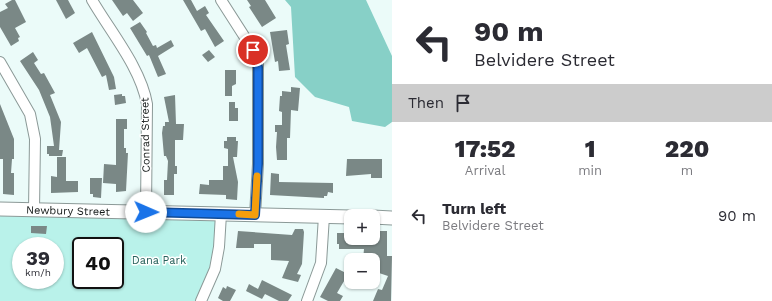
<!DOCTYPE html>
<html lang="en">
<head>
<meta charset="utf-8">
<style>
	:root { --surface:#fff; --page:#f2f2f3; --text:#2b2b33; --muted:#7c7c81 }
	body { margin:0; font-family:"Work Sans",sans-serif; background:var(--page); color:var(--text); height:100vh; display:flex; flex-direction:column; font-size:15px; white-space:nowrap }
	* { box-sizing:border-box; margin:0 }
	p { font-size:13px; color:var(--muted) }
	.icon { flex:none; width:22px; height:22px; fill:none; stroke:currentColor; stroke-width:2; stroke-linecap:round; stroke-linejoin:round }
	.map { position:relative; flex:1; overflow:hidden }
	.sheet { display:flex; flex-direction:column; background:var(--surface); width:380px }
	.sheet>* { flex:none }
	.hud { background:#fff; color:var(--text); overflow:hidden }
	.buttons { position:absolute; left:344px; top:209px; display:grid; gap:8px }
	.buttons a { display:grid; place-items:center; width:36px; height:36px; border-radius:8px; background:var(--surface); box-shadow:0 1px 3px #0004; font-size:20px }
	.speed { position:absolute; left:12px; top:237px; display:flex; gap:8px; font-size:20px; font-weight:700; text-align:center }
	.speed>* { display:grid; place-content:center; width:52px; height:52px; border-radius:50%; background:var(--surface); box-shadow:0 1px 3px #0004; line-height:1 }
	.speed small { font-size:10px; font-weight:400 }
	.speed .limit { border:2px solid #111; border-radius:6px; background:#fff; color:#111 }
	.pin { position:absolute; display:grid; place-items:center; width:34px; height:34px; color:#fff; margin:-17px; border:2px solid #fff; border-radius:50%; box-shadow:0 1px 4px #0007 }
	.me { position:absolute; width:44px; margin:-22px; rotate:91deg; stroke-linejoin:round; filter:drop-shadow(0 0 3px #0008) }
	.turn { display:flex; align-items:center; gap:14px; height:84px; padding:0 16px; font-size:18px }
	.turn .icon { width:52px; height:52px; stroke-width:2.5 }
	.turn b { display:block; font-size:28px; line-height:34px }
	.then { display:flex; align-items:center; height:38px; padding:0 16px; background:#0003; gap:8px; font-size:15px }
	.eta { display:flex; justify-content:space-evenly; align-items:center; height:68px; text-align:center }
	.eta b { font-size:24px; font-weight:800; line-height:28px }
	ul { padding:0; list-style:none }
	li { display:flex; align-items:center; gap:12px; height:52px; padding:0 16px }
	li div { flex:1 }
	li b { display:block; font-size:15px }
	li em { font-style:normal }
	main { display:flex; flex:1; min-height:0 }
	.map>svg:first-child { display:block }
	.green { fill:#b9f2ea; fill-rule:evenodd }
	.forest { fill:#87d0c7 }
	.building { fill:#7a8886 }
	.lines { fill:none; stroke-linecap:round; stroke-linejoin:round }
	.minor-casing { stroke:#8b9997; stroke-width:12 }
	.tertiary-casing { stroke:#8b9997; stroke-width:15 }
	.minor { stroke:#fff; stroke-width:10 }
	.tertiary { stroke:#fff; stroke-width:13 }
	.route-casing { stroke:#114b97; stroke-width:10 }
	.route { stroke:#1a73e8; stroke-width:7 }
	.slow { stroke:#f59e0b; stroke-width:7 }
	.labels { text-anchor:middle; stroke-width:3; stroke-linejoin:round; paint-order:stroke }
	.street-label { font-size:11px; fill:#131817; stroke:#fff }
	.park-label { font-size:11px; fill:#26615b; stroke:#fff }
</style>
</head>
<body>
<main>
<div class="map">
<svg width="392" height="301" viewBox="0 0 392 301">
	<rect width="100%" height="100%" fill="#ebfbf9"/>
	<!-- green -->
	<path class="green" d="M0,216l219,5 -1,29 -16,51h-202zM21,246h34v34h-34zM81,246h34v34h-34z"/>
	<!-- forest -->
	<path class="forest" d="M285,0h81l26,56v66l-7,5 -33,-6 -3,-14 -34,-10 -20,-20 -4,-70z"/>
	<!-- building -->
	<g class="building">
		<path d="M12,0h3l11,22 -11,6 5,9 -2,1 1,3 -8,5 -11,-19v-15l8,-4 -3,-4z"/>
		<path d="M56,0h12l7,13 -9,6z"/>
		<path d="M112,0h21l10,13 -10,8 -6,-8 -4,3z"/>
		<path d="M183,0h8l6,11 8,-5 4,7 -3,2 18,26 -9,6 -10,-18 -4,2z"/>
		<path d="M247,0h18l11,18 -14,9 -13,-20 2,-1z"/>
		<path d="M140,22l7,10 -1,1 7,13 3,-1 1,3 14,-8 3,6 -16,10 8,18 -8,3 -9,-22 -2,1 -17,-28z"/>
		<path d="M287,30l2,14 -3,1 4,25 -11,1 -1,-10 -3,1 -5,-30z"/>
		<path d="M92,32l22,45 2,12 -7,1 -3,-15 -4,2 -15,-29 -8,5 -6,-10z"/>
		<path d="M209,50l6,7 -7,5 -6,-7z"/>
		<path d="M33,52l5,8 -4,3 7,11 3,-1 11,20 -5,2 11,27 -2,28h4l-1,6h-13v-2h-2v-8h7l-4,-29 -11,-27 -19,-29z"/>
		<path d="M225,70h11v14l-4,2v10h-7z"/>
		<path d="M291,87l9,1 -2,23 -7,-1 -1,28h-3v22h-10l-1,-13 1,-15h-2v-7h7v-13l-3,-1 1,-15h2v-5l9,1z"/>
		<path d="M122,94v2h3l1,7 -11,2 -1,-10z"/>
		<path d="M175,95l1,29h8l-1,16h-8v26h2v8h-3v21h-10v-15h3l1,-19 -2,-5h-2l-2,-23 1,-7h2v-4h4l-5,-25z"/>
		<path d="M229,102h6v6h3v13h-9z"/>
		<path d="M0,104l14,35v20h-2l-1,14h3v22l-11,-1v-35h-3z"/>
		<path d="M116,119h11v10h-3v19h2v5h2l-2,38 -10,1v-8l-13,-1 1,-19 12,1z"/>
		<path d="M227,137h9v4h2l-1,16h-4l5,25 -1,18 -11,-1v-4l-27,-1 1,-10 9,1v-5h14v-14h5v-17l-4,-1v-7h3z"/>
		<path d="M57,157h9v24h12v11l-27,1v-17l6,1z"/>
		<path d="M347,159h35v19h-11v-4l-25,2z"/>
		<path d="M271,173l8,1v8l54,1v10l-5,-1 -1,4h-3v2l-54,-3z"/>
		<path d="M90,178h12l-1,20 -8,-1v-3h-3z"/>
		<path d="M31,226h16l-1,8 -15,-1z"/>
		<path d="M295,229h8l1,3 -2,32 -5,10 4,1 -3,7 -16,-4 7,-17 -18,-1v-16h-17v4h-18l2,-17 54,4z"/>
		<path d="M376,231h11v25h5l-1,45h-18l5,-12 4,1 6,-14 -15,-5v-11h-10l1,-11h-25v-5h-2v-11h11v5h28z"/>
		<path d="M336,268l10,5 -1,2 2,1 -10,17 6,3 -3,5h-12l-8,-4z"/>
		<path d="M262,280l30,15 -4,6h-9l-14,-7 -3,5 -16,-8 3,-7 9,5z"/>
		<path d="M227,286l9,4 -6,11h-7l-5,-3 5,-11 3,2z"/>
	</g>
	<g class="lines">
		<defs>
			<g id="minor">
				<path d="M92,0c18,31 49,68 55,104l-1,108"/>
				<path d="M221,0l32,50 5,11v103l-3,51"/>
				<path d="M0,62l30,52 5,25 -1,71"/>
				<path d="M201,301l14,-32 4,-22 2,-33"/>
				<path d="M307,301l14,-38 3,-47"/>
			</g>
			<g id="tertiary">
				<path id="s1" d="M0,209l351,8"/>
				<path d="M373,217l19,1"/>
			</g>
		</defs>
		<!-- minor casing -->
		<use href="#minor" class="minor-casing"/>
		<!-- tertiary casing -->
		<use href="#tertiary" class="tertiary-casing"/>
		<!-- minor -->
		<use href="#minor" class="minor"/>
		<!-- tertiary -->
		<use href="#tertiary" class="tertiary"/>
	</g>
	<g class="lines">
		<defs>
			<path id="route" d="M146,212l109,3 3,-51v-97l-5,-17"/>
		</defs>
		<!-- route casing -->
		<use href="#route" class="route-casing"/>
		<!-- route -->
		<use href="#route" class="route"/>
		<!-- slow -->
		<path class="slow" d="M239,214l16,1 2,-39"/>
	</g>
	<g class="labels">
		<!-- street labels -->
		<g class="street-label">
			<text transform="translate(145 135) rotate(-91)" y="4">Conrad Street</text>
			<text dy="4" stroke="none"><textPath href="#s1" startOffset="68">Newbury Street</textPath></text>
		</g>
		<!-- park labels -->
		<g class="park-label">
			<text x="159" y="264">Dana Park</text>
		</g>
	</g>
</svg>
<div class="buttons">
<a>+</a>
<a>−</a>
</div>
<div class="speed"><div>39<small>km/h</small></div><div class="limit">40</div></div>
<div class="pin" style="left:253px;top:50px;background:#d93025"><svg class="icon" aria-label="arrive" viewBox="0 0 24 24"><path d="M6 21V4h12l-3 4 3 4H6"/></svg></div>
<svg class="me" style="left:146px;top:212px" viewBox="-20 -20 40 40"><circle r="19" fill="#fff"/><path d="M0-13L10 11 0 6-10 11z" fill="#1a73e8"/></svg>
</div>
<section class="sheet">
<div class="hud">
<div class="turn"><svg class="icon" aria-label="left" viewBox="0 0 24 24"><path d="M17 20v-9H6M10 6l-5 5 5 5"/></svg><div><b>90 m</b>Belvidere Street</div></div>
<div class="then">Then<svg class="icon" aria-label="arrive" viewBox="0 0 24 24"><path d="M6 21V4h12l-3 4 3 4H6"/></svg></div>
</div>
<div class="eta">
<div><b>17:52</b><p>Arrival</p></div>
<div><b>1</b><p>min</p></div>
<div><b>220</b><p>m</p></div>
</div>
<ul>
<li><svg class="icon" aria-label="left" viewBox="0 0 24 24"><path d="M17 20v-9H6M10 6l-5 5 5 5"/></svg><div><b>Turn left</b><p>Belvidere Street</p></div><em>90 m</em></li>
</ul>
</section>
</main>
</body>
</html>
